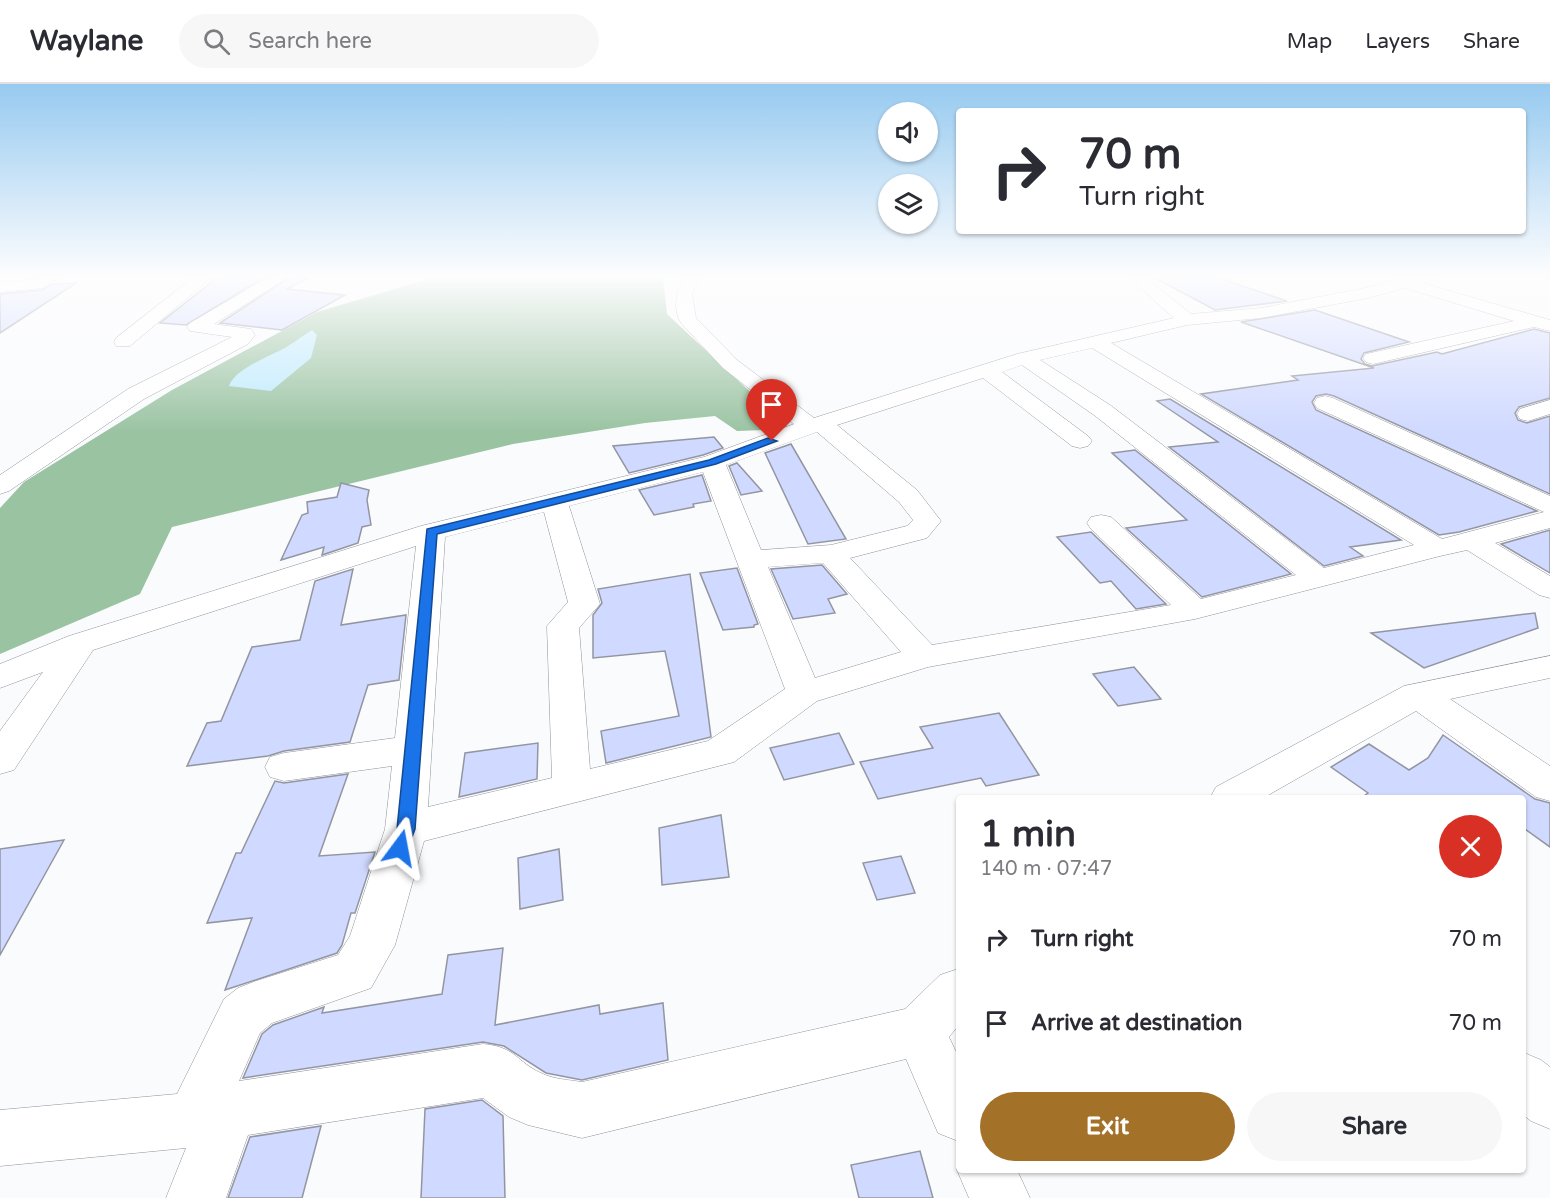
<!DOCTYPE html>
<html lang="en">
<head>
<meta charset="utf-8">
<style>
	:root { --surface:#fff; --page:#f7f7f7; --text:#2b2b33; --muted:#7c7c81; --line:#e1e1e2; --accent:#a47128 }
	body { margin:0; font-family:"Varela Round",sans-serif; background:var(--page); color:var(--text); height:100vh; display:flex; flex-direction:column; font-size:22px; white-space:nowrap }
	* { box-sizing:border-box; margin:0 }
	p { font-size:20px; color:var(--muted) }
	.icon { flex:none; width:33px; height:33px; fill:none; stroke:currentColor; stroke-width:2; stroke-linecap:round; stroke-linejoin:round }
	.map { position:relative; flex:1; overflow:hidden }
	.sheet { position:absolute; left:956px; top:711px; width:570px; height:378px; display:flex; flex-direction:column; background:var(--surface); border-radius:6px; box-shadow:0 2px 4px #0004 }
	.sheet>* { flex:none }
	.banner { position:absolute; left:956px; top:24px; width:570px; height:126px; border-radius:6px; box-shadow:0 2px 4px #0004; background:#fff; color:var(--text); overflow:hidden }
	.tools { position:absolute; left:878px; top:18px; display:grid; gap:12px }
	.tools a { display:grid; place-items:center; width:60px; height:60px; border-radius:50%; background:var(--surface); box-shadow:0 2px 4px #0004; font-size:30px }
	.pin { position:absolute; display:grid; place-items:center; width:51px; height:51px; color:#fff; margin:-62px -26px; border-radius:50% 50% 50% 0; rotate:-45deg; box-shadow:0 0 6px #0007 }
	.pin .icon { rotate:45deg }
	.me { position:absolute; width:66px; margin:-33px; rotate:13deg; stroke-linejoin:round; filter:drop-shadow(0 0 4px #0008) }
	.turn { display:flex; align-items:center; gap:21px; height:126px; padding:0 24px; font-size:27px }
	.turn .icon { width:78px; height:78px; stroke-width:2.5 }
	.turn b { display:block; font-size:42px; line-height:51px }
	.round { display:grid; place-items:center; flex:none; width:63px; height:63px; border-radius:32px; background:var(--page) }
	.overview { display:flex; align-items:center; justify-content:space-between; height:102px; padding:0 24px }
	h1 { font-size:36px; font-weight:800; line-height:45px }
	.primary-button { display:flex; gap:12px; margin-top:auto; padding:12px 24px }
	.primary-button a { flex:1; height:69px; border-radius:36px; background:var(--accent); color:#fff; font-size:24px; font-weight:800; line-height:69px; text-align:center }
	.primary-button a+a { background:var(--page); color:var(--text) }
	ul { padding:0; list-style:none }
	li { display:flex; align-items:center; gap:18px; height:84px; padding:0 24px }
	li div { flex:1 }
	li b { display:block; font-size:22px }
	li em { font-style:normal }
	header { display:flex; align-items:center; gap:36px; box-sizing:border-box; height:84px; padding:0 30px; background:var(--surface); border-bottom:2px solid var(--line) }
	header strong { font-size:28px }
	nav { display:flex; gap:33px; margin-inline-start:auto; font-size:21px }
	.search { width:420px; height:54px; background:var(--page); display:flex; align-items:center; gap:15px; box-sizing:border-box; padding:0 21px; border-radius:33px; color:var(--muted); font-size:22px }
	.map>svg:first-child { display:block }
	.forest { fill:#9ac3a2 }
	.water { fill:#beeafd }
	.building { fill:#d0d9ff; stroke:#9396a0; stroke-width:1.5 }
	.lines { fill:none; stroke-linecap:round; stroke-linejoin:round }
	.minor-casing { stroke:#8f929d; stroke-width:1 }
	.minor { fill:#fff; fill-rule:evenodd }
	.route { fill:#1a73e8; stroke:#114b97; stroke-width:1.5 }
</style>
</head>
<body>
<header>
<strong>Waylane</strong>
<div class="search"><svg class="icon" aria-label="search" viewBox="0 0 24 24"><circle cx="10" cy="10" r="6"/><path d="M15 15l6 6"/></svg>Search here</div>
<nav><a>Map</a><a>Layers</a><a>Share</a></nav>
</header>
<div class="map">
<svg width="1550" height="1114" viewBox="0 0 1550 1114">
	<rect width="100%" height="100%" fill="#fafbfd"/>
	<!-- forest -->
	<path class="forest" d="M435,193h228l4,37 123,115 -53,2 -22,-15 -70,7 -132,21 -341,83 -32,67 -140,60v-146l24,-26 148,-92 145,-78z"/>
	<!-- water -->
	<path class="water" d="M312,246l5,5 -6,23 -40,33 -42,-5c6,-18 43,-30 59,-40 9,-5 15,-11 24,-16z"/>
	<!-- building -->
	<g class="building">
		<path d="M218,193h47l-79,48 -26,-2z"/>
		<path d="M290,193h20l-23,12 58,6 -63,35 -62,-7z"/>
		<path d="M1153,193h63l71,24 -72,9z"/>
		<path d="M76,199l-76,50v-39l42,-4 10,-6z"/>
		<path d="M1315,226l94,32 -45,11 -3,6 4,5 7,2 65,-14 5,2 92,-25 16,4v65l-31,9 -4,6 3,7 9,3 23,-7v78l-216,-98 -8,-2 -10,2 -4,6 4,8 221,101 -78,21 -20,3 -238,-141 97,-14 -6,-4 82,-8 -133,-46z"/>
		<path d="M1170,315l231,141 -51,7 13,9 -39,10 -155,-119 49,-5 -61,-41z"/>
		<path d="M714,353l9,11 -20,7 -74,18 -16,-27z"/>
		<path d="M791,360l55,95 -38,5 -43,-91z"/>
		<path d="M1135,366l156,124 -89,23 -76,-69 61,-8 -75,-67z"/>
		<path d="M737,379l25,28 -21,4 -12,-29z"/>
		<path d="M702,391l9,26 -18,3 1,3 -40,8 -15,-25z"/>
		<path d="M341,399l28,7 -2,10 4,25 -9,2 -4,16 -36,12 2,-8 -43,13 21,-45 6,-2 -1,-11 30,-5z"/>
		<path d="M1550,446v43l-49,-29z"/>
		<path d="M1091,448l75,72 -30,5 -25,-28 -11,2 -43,-46z"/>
		<path d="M822,481l25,29 -19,5 7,14 -42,6 -22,-50z"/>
		<path d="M737,484l21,56 -4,1v2l-31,3 -23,-57z"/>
		<path d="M353,485l-12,56 65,-10 -7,65 -31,5 -18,57 -66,9 -16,5 -81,10 20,-43 14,-2 31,-74 48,-7 15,-59z"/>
		<path d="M690,490l21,163 -105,26 -5,-32 78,-15 -14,-65 -72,7v-43l9,-12 -4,-14z"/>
		<path d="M1535,529l3,15 -114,40 -53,-35z"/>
		<path d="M1134,583l27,32 -43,7 -25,-32z"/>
		<path d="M999,629l40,62 -53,11 -5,-8 -103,21 -18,-37 73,-14 -13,-21z"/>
		<path d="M839,649l15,31 -70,16 -14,-32z"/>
		<path d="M1443,651l92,64 15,4v44l-28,-20v-29h-161l7,-5 -37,-26 38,-23 40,26 19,-12z"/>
		<path d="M538,659l-1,36 -78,18 6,-44z"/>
		<path d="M348,690l-29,82 56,-4 -20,61h-4l-9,32 -5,8 -112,37 27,-72 -45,5 29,-70h5l34,-72 9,2z"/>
		<path d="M721,731l8,62 -67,8 -3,-57z"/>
		<path d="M64,756l-64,115v-106z"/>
		<path d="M559,765l4,51 -43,9 -2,-51z"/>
		<path d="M901,772l14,37 -38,7 -14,-37z"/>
		<path d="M503,864l-8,77 104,-20 1,9 63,-11 5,57 -86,20 -36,-7 -42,-27 -21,-4 -240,36 19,-44 11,-9 51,-18 -2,6 120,-19 6,-39z"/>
		<path d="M482,1016l21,16 2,82h-84l4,-89z"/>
		<path d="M321,1042l-19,72h-74l22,-61z"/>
		<path d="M920,1067l13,47h-74l-8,-33z"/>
	</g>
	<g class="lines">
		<defs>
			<g id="minor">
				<path d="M40,193h19l-17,11 -42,4v-10l33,-2z"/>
				<path d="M194,193h18l-82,69h-14l-2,-4 2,-4z"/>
				<path d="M269,193h19l-74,47 37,5 4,6 -7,9 -104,55 -135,92 -9,3v-19l128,-86 104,-52 -42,-6 -3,-4 3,-4z"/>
				<path d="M684,193h16l-8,17 4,24 41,42 77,58 203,-64 157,-36 -46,-41h17l46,37 70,-6 105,-20 25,-7 6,-4h36l-2,3 -9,3 128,37v11l-16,-4 -161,37 -7,-2 -3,-4 3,-4 148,-33 -109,-33 -37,10 -107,20 -74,7 -76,18 331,196 102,-27 -227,-104 -3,-5 3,-5 8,-2 8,2 217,98v32l-55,15 55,33v22l-11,-3 -72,-45 -27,6 -245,63 -267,48 -111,34 -83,61 -310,79 -29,104 -24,43 -99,35 -12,10 -21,48 244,-37c34,3 33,18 58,29 11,6 28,7 41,9l323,-73 35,-34 18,-6v57l-9,11 9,19v85l-20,-8 -32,-74 -324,79 -54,-13 -19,-8 -26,-19 -235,37 -22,63h-60l20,-50 -186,18v-56l177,-16 47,-95 14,-11 18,-7 82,-26 12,-19 35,-107 7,-63 -108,15 -14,-4 -5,-10 5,-10 14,-4 111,-15 21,-192 -323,104 -79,120 -14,4v-43l43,-59 -43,16v-24l69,-28 352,-110 283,-69 90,-33 -71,-56 -42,-45c-9,-15 -4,-32 3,-46zM1092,264l322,197 -90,23 -214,-163 -70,-45zM1022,281l72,50 202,160 -95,24 -90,-82 -10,-2 -10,2 -4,6 4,6 80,76 -239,40 -82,-87 77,-20 14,-17 -24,-31 -80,-65 146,-47 89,68 8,2 8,-2 4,-5 -4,-5 -86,-64zM817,348l82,70 14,18 -6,6 -76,19 -70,5 -35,-85zM703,388l82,217 -77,52 -118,28 -11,-141 21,-24 -31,-98zM544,428l24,90 -21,24 5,152 -124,29 17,-270zM823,479l78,89 -86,26 -47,-111z"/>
				<path d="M1550,316v14l-22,7 -8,-2 -3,-5 3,-5z"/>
				<path d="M1550,572v22l-100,21 100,67v35l-14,-4 -120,-86 -153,87h-53l6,-11 188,-101z"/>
				<path d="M1522,968l19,8 9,7v62l-19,-8 -9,-7z"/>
				<path d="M958,1082v4h59l13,28h-61l-12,-28z"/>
			</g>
		</defs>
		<!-- minor casing -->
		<use href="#minor" class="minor-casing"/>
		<!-- minor -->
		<use href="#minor" class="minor"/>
	</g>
	<!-- sky -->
	<linearGradient id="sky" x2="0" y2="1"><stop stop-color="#97caf0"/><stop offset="0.55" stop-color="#fdfdfe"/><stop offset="1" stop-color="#fdfdfe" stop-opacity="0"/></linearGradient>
	<rect width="1550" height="349" fill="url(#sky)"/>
	<!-- route -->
	<path class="route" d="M768,354l9,3 -61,23 -279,70 -22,295 -9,24 -6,2 -6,-2 -3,-5 6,-19 30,-300 282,-69z"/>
</svg>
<div class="tools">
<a><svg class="icon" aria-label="sound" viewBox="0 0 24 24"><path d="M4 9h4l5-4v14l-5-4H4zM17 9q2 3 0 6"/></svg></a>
<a><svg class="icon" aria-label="layers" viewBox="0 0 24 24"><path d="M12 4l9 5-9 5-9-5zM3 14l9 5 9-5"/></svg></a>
</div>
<div class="pin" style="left:772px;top:357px;background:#d93025"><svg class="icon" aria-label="arrive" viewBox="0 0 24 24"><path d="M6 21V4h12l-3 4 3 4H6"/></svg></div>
<svg class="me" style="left:400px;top:764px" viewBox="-20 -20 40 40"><path d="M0-17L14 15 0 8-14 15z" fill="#1a73e8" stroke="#fff" stroke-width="4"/></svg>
<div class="banner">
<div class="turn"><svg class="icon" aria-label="right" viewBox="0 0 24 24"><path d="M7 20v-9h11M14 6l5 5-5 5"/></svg><div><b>70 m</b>Turn right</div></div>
</div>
<section class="sheet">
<div class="overview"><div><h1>1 min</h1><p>140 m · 07:47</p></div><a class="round" style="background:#d93025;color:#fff"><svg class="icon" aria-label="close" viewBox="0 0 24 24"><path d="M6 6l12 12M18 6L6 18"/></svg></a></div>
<ul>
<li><svg class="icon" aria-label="right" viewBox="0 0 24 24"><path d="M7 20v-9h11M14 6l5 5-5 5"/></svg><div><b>Turn right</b></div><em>70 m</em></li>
<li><svg class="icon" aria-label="arrive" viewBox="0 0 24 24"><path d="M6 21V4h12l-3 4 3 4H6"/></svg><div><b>Arrive at destination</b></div><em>70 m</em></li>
</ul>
<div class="primary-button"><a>Exit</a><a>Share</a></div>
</section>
</div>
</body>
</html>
